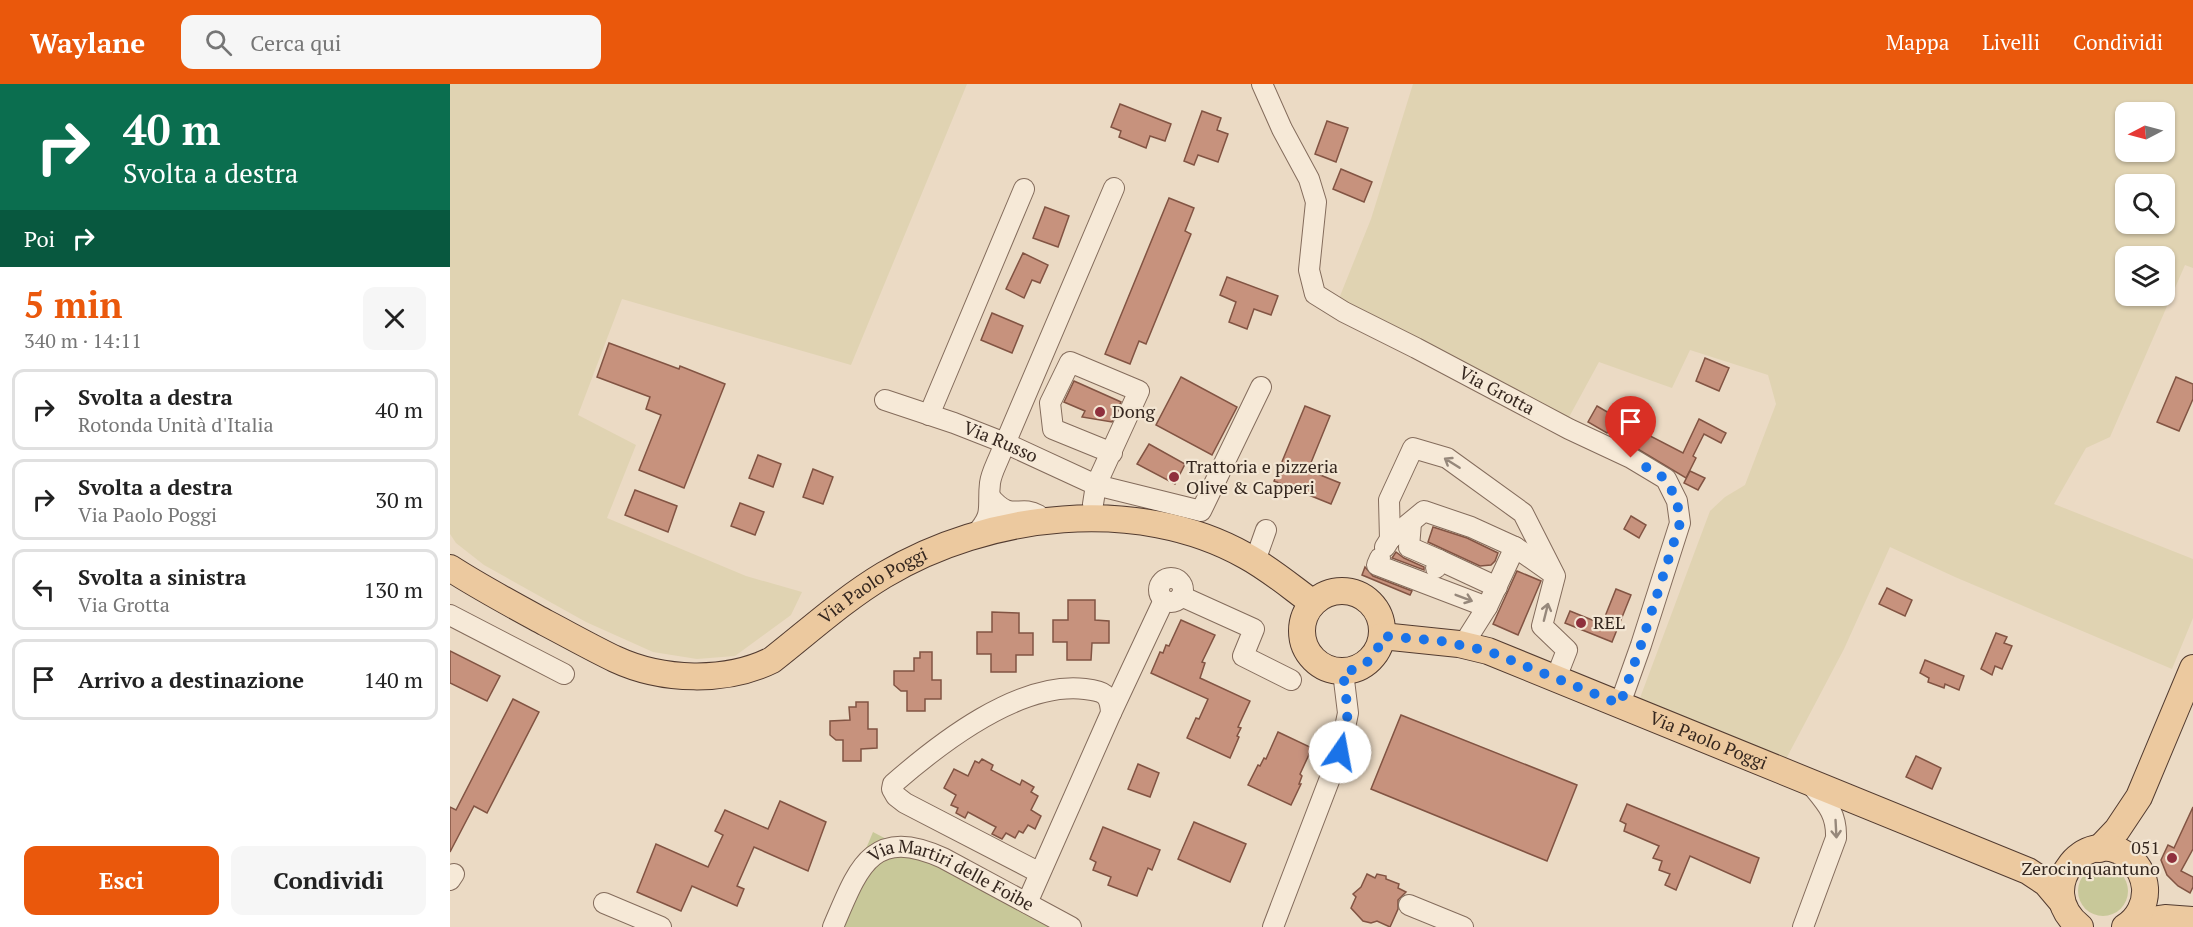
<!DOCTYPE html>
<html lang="it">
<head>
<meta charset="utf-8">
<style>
	:root { --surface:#fff; --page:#f6f6f6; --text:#222; --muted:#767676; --line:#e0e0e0; --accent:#ea580c }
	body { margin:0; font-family:"PT Serif",serif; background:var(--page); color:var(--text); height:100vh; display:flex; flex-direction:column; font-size:22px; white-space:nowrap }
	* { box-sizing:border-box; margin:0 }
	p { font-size:20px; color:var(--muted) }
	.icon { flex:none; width:33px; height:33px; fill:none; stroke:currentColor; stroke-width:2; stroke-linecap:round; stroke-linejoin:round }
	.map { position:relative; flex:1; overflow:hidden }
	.details { display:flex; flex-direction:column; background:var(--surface); width:450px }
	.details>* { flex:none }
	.banner { background:#0b6e4f; color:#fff; overflow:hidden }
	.needle { width:39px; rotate:264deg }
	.fabs { position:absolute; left:1665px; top:18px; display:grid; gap:12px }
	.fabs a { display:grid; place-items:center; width:60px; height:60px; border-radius:12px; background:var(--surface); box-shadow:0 2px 4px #0004; font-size:30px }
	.pin { position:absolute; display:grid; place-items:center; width:51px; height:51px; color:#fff; margin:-62px -26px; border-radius:50% 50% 50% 0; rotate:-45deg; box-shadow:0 0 6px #0007 }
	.pin .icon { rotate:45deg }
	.me { position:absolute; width:66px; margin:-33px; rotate:12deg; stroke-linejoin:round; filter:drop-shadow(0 0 4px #0008) }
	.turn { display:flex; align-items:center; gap:21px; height:126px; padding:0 24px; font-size:27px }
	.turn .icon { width:78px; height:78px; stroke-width:2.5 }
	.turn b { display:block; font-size:42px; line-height:51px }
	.then { display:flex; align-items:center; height:57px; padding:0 24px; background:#0003; gap:12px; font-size:22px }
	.round { display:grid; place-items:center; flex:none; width:63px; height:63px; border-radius:12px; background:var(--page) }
	.head { display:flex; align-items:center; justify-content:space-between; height:102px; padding:0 24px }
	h1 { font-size:36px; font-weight:700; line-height:45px; color:var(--accent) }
	.action { display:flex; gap:12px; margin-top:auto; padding:12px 24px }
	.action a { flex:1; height:69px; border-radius:12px; background:var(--accent); color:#fff; font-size:24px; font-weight:700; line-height:69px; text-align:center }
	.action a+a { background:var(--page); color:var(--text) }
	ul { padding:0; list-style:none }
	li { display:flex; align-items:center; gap:18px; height:81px; margin:0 12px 9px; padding:0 12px; border:3px solid var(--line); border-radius:12px }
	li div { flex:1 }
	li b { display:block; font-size:22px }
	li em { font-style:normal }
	header { display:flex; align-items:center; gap:36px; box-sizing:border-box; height:84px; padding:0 30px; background:var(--accent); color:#fff }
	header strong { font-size:28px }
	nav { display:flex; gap:33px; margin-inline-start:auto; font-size:21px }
	.search { width:420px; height:54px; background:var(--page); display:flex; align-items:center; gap:15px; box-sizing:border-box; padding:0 21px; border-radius:12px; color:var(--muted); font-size:22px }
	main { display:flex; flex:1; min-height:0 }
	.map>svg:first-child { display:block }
	.farmland { fill:#e0d3b2; fill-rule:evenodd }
	.green { fill:#c8c899 }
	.building { fill:#c7927d; stroke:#825443; stroke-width:1.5 }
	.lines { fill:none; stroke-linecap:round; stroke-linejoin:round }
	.minor-casing { stroke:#846c5c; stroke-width:22 }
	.major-casing { stroke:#523b30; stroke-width:28 }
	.minor { stroke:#f6e9d7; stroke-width:20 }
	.major { stroke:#ecc99f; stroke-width:26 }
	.oneway { stroke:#96887b }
	.route { stroke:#1a73e8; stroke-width:10; stroke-dasharray:0 18 }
	.poi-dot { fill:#8f303d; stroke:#f3e6d3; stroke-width:2 }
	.labels { text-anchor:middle; stroke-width:4.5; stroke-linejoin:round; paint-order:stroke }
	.street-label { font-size:18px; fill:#35271f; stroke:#f3e6d3 }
	.poi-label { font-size:18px; fill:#35271f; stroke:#f3e6d3; text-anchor:start }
</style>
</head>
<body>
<header>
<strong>Waylane</strong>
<div class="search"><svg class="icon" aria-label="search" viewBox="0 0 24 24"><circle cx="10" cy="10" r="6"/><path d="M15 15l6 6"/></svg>Cerca qui</div>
<nav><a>Mappa</a><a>Livelli</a><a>Condividi</a></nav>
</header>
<main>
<section class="details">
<div class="banner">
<div class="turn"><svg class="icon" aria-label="right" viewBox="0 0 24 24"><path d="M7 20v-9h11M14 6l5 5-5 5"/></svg><div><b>40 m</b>Svolta a destra</div></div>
<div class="then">Poi<svg class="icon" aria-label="right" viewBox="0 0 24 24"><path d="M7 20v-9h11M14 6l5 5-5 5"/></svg></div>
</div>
<div class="head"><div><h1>5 min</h1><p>340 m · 14:11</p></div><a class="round"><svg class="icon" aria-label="close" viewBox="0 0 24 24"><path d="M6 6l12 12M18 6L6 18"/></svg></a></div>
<ul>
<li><svg class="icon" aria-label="right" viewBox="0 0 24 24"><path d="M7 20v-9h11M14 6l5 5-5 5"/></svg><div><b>Svolta a destra</b><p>Rotonda Unità d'Italia</p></div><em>40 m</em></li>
<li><svg class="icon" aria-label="right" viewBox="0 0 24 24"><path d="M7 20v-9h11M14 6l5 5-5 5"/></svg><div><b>Svolta a destra</b><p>Via Paolo Poggi</p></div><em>30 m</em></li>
<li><svg class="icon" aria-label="left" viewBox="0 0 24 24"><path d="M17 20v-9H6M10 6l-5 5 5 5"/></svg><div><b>Svolta a sinistra</b><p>Via Grotta</p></div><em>130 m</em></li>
<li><svg class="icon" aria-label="arrive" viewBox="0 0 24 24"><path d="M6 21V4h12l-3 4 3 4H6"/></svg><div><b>Arrivo a destinazione</b></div><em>140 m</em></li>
</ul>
<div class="action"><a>Esci</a><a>Condividi</a></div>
</section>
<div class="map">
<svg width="1743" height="843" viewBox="0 0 1743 843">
	<rect width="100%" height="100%" fill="#ebdac4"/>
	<!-- farmland -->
	<g class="farmland">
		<path d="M0,0h517l-116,281 -229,-66 -44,116 58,30 -29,73 139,58 56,16 -11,23 -56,41 -38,3 -44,-7 -67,-30 -102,-57 -28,-22 -6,-9z"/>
		<path d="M963,0h780v184l-8,-3 -75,172 -24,11 -32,56 139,55v59l-21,51 -217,-92 -65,-30 -46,102 -58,110 -146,-61 70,-187 15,-14 20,-12 31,-81 -8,-29 -78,-25 -18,38 -73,-26 -37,68 -224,-129 33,-82zM1676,28h38v40h-38zM1676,100h38v40h-38zM1676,172h38v40h-38z"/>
	</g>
	<!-- green -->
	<g class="green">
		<path d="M423,748l180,95h-220z"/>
		<circle cx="1653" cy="807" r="25"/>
	</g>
	<!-- building -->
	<g class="building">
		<path d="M670,20l51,20 -6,17 -15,-5 -4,12 -27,-11 2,-6 -10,-4z"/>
		<path d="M752,27l19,7 -4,12 11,4 -10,28 -20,-7 -4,10 -10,-4z"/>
		<path d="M877,37l21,7 -12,34 -21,-8z"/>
		<path d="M891,85l31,13 -8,20 -31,-13z"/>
		<path d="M719,114l25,10 -9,23 6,3 -45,110 -7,-3 -9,23 -25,-10z"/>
		<path d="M595,123l24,9 -11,31 -25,-9z"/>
		<path d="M573,169l25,12 -8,18 -8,-3 -8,18 -18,-9z"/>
		<path d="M777,193l51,19 -7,19 -17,-6 -7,20 -18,-7 7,-20 -16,-7z"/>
		<path d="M542,229l31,13 -11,27 -31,-13z"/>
		<path d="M159,259l70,26 1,-3 45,18 -41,104 -45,-18 22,-55 -15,-6 4,-12 -53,-20z"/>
		<path d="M1255,274l24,10 -10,23 -23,-10z"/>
		<path d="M731,293l56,30 -25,48 -56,-30z"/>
		<path d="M1726,293l17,7v15l-14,32 -22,-9z"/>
		<path d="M624,297l47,21 -9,20 -30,-5 3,-6 -21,-9z"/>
		<path d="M855,322l25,10 -22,54 32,13 -9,21 -57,-23z"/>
		<path d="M1147,322l19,11 -9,16 -19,-11z"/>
		<path d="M1249,335l27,14 -5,10 -17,-9 -11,22 3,2 -10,20 -60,-36 7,-15 50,26z"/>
		<path d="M699,360l36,20 -10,20 -38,-20z"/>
		<path d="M308,371l23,9 -8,23 -24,-9z"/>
		<path d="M363,385l20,8 -10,27 -20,-7z"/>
		<path d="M1240,387l15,7 -7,12 -14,-7z"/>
		<path d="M185,406l42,16 -9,26 -43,-17z"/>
		<path d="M290,419l24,9 -9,23 -24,-9z"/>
		<path d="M1181,432l15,9 -7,13 -15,-9z"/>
		<path d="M983,443l34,11 31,15 -3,8 -4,4 -11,1 -52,-24z"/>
		<path d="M946,468l8,6 20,9v3l-32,-12z"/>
		<path d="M915,483l8,9 39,15 -2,4 -48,-20z"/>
		<path d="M1067,487l24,10 -23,54 -25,-11z"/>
		<path d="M1437,504l25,12 -7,16 -26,-12z"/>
		<path d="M1166,505l15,6 -19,47 -47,-19 5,-12 32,13z"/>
		<path d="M618,516h27v20l14,1v22h-17l-1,17h-24v-18h-14v-22h15z"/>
		<path d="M542,528l27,1v20h14v22h-17v17h-25v-18h-14v-22h15z"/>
		<path d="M731,536l34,15 -13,27 3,1 -5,15 50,23 -12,26 3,1 -4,8 2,1 -9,21 -43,-20 9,-20 3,1 9,-20 -57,-26 9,-21 3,1 3,-8 3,1z"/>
		<path d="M1546,549l11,4 -3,6 8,3 -10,23 -7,-3 -3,9 -11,-6z"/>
		<path d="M0,567l50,25 -13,25 -37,-18z"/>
		<path d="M470,568h12v28h9v19h-16v12h-18v-20h-6l-7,-6v-14h20v-13h6z"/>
		<path d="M1475,576l39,16 -5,14 -14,-6 -1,4 -16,-6 1,-4 -9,-5z"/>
		<path d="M63,615l26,13 -52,101 -13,-7 -24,46v-45l6,3z"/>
		<path d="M406,618h12v27h9v19l-16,1v12h-18v-21h-7l-6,-5v-14l20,-1 -1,-13h7z"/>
		<path d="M951,631l176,70 -30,76 -176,-72z"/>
		<path d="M828,648l34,16 -12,26 2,2 -3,8h2l-10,21 -43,-20 10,-20 2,1 4,-8 2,1z"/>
		<path d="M1466,672l25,12 -9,21 -26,-12z"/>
		<path d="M532,675l11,6 -2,5 29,15 2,-5 12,7 -3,5 7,4 -7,14 10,6 -6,13 -7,-4 -5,8 -4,-2 -4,7 -9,-5 -4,6 -10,-5 4,-7 -4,-2 -24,-13 -3,6 -9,-5 2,-5 -7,-3 5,-10 -12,-7 10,-19 14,7 7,-15 4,2z"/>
		<path d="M688,680l21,9 -9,24 -22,-8z"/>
		<path d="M330,717l46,21 -18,49 -54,-24 -17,39 7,3 -7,17 -45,-20 -11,25 -44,-19 19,-48 52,23 15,-32 -8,-4 10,-21 43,19z"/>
		<path d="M1177,720l132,54 -9,25 -60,-27 -14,34 -11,-5 5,-11 -11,-4 3,-9 -9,-3 6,-12 -35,-15 2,-7 -6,-3z"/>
		<path d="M1743,723v42l-12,22 12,6v10l-3,6 -12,-7 -11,-11 -6,-15 7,-15 6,3z"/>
		<path d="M744,738l52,22 -16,38 -52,-23z"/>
		<path d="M653,743l57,23 -8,20 -4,-2 -11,28 -29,-11 3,-8 -18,-7 3,-8 -6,-3z"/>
		<path d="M917,790l8,4 2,-4 9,2v3l13,5 -1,4 8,4 -8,8v9l-8,18 -13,-6 -6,2 -8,-2 -12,-13 5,-11 -3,-3 8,-7z"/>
	</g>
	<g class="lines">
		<defs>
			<g id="minor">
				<path id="s1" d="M812,0l20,45 27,50 7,23 -7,68 6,24 29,18 72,36 153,81 62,29 35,21 11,22 3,22 -39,122 -21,59"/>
				<path id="s2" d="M435,316l69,23 51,20 91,42 -3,19"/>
				<path d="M479,331l95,-226"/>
				<path d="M662,369l-59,-24 -3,-26 20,-41 69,29 -43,94 105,26 60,-124"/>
				<path d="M540,413c22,26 29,7 48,18"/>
				<path d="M961,439l-2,24 30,13 -3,8"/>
				<path d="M525,451c20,-22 12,-26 15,-52 1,-8 5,-16 8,-23l116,-272"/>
				<path d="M940,455l34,-28 47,16 44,20"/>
				<path d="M935,463l5,-8 -1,-39 24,-52 34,10 76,55 32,63 -13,50 25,24 -11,28"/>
				<path d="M930,474l-3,7 110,42 -24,38"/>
				<path d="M989,476l58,27"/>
				<path d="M805,477l11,-31"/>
				<circle cx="721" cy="506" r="12"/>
				<path d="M731,512l73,33 -11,27 48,24"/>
				<path d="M1037,523l28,-60 37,26"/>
				<path d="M0,531l114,59"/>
				<path d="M661,629l53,-113"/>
				<path d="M0,796l4,-6"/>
				<path d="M154,819l57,24"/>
				<path d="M577,819l84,-190c-1,-19 -7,-22 -26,-24 -66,-8 -145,54 -192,95l-1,5 4,7 9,7 135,70"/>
				<path d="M959,821l54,22"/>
				<path id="s3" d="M383,843c25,-58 38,-102 110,-69l128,69"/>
				<path d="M823,843l67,-175 8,-39 -5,-41"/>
				<path d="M1353,843l33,-89c1,-26 -11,-36 -27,-56"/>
			</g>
			<g id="major">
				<path id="s4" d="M0,484c31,20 63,37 96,55 23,12 46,25 69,36 47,22 111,24 157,1 37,-29 72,-61 112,-85 103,-62 254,-80 362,-19 24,13 45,31 67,47"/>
				<circle cx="892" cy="547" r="40"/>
				<path id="s5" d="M932,552l77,8 29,7 540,220 18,12 16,19"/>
				<path d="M1649,765l18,-19 22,-33 54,-129"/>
				<path d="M1681,839l34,-5 28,2"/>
				<path d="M1630,843c-50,-40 10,-106 51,-68 8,8 13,18 14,29 1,16 -7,31 -20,39"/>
			</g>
		</defs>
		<!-- minor casing -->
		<use href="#minor" class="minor-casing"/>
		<!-- major casing -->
		<use href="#major" class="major-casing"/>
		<!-- minor -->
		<use href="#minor" class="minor"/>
		<!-- major -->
		<use href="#major" class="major"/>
	</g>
	<!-- one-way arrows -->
	<defs><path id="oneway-shaft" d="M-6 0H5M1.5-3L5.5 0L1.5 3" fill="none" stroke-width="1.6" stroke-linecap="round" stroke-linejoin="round" transform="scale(1.5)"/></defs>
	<g class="oneway">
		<use href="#oneway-shaft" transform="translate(1002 379) rotate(-148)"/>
		<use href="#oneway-shaft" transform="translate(1014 514) rotate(21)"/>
		<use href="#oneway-shaft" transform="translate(1096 528) rotate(-76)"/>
		<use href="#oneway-shaft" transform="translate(1386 745) rotate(87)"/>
	</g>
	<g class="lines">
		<!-- route -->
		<path class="route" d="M890,668l8,-39 -5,-41c21,-3 34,-15 39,-36l59,5 47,10 132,53 21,-59 39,-122 -3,-22 -11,-22 -35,-21"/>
	</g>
	<!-- markers -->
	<g class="poi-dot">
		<circle cx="650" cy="328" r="6"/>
		<circle cx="724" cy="393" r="6"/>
		<circle cx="1131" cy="539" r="6"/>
		<circle cx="1722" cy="774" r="6"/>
	</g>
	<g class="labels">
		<!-- street labels -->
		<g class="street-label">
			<text dy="6" stroke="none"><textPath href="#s1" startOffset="429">Via Grotta</textPath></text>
			<text dy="6" stroke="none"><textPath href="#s2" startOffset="123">Via Russo</textPath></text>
			<text dy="6" stroke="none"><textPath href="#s4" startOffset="476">Via Paolo Poggi</textPath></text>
			<text dy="6" stroke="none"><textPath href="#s5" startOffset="345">Via Paolo Poggi</textPath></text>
			<text dy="6" stroke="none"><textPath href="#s3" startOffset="168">Via Martiri delle Foibe</textPath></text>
		</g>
		<!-- poi labels -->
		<g class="poi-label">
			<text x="662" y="334">Dong</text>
			<text x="736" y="389">Trattoria e pizzeria<tspan x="736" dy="21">Olive &amp; Capperi</tspan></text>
			<text x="1143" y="545">REL</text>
			<text x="1710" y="770" text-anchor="end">051<tspan x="1710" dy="21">Zerocinquantuno</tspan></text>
		</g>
	</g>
</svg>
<div class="fabs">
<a><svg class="needle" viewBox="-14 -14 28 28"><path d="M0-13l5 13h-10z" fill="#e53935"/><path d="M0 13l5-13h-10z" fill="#767676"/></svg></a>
<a><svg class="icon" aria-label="search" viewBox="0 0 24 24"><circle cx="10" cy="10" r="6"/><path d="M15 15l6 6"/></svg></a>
<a><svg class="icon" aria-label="layers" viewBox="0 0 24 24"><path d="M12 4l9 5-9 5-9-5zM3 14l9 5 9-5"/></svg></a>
</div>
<div class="pin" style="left:1181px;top:374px;background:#d93025"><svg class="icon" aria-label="arrive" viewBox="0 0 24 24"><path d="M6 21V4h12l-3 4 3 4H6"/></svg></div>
<svg class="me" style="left:890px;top:668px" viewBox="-20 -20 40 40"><circle r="19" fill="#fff"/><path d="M0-13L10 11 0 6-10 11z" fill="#1a73e8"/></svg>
</div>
</main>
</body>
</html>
